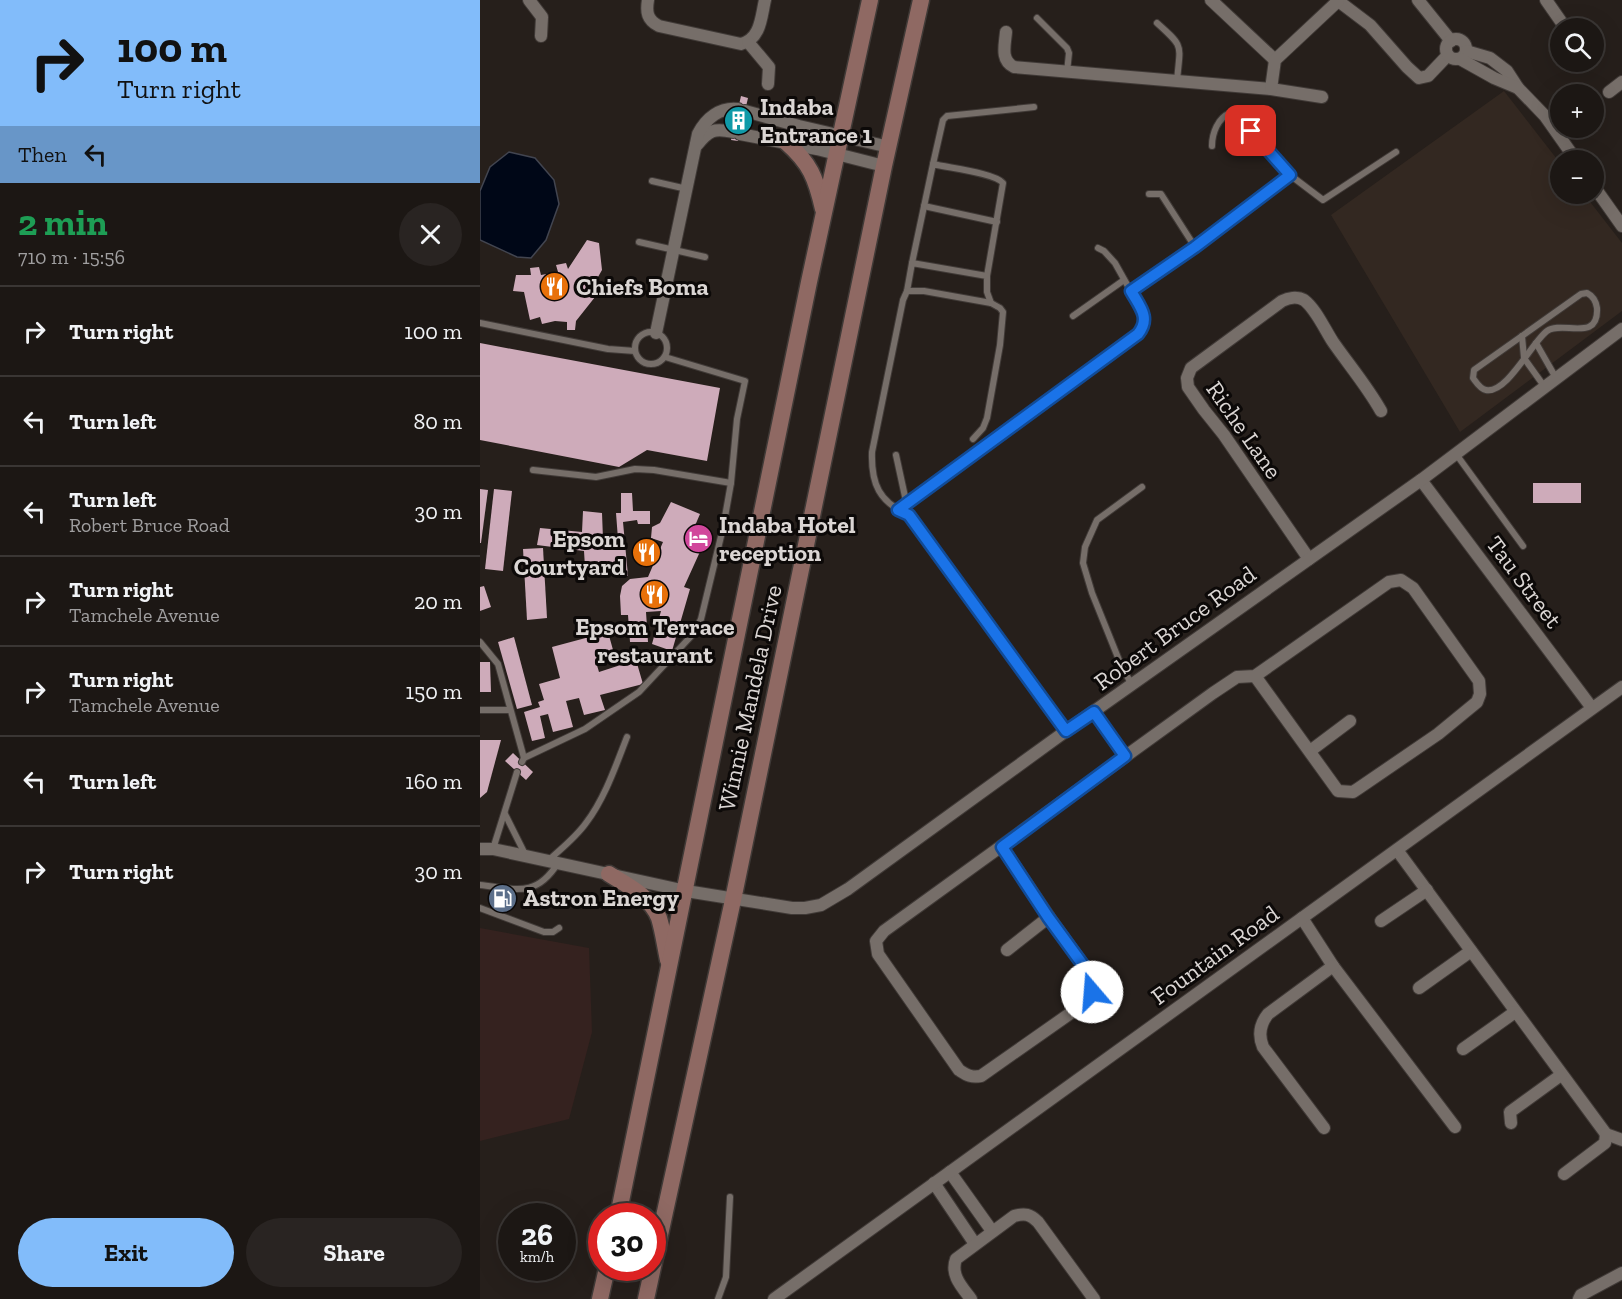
<!DOCTYPE html>
<html lang="en">
<head>
<meta charset="utf-8">
<style>
	:root { --surface:#1c1714; --page:#292422; --text:#f1f3f6; --muted:#a09fa0; --line:#3a3634; --accent:#82bcfa }
	body { margin:0; font-family:"Zilla Slab",serif; background:var(--page); color:var(--text); height:100vh; display:flex; flex-direction:column; font-size:22px; white-space:nowrap }
	* { box-sizing:border-box; margin:0 }
	p { font-size:20px; color:var(--muted) }
	.icon { flex:none; width:33px; height:33px; fill:none; stroke:currentColor; stroke-width:2; stroke-linecap:round; stroke-linejoin:round }
	.map { position:relative; flex:1; overflow:hidden }
	.side { display:flex; flex-direction:column; background:var(--surface); width:480px }
	.side>* { flex:none }
	.banner { background:#82bcfa; color:#111; overflow:hidden }
	.buttons { position:absolute; left:1070px; top:18px; display:grid; gap:12px }
	.buttons a { display:grid; place-items:center; width:54px; height:54px; border-radius:50%; background:var(--surface); box-shadow:0 6px 24px #0002,0 0 0 2px var(--line); font-size:30px }
	.speed { position:absolute; left:18px; top:1203px; display:flex; gap:12px; font-size:30px; font-weight:700; text-align:center }
	.speed>* { display:grid; place-content:center; width:78px; height:78px; border-radius:50%; background:var(--surface); box-shadow:0 6px 24px #0002,0 0 0 2px var(--line); line-height:1 }
	.speed small { font-size:15px; font-weight:400 }
	.speed .limit { border:9px solid #d22; background:#fff; color:#111 }
	.pin { position:absolute; display:grid; place-items:center; width:51px; height:51px; color:#fff; margin:-26px; border-radius:12px; box-shadow:0 3px 9px #0006 }
	.me { position:absolute; width:66px; margin:-33px; rotate:342deg; stroke-linejoin:round; filter:drop-shadow(0 0 4px #0008) }
	.turn { display:flex; align-items:center; gap:21px; height:126px; padding:0 18px; font-size:27px }
	.turn .icon { width:78px; height:78px; stroke-width:2.5 }
	.turn b { display:block; font-size:42px; line-height:51px }
	.then { display:flex; align-items:center; height:57px; padding:0 18px; background:#0003; gap:12px; font-size:22px }
	.round { display:grid; place-items:center; flex:none; width:63px; height:63px; border-radius:32px; background:var(--page) }
	.headline { display:flex; align-items:center; justify-content:space-between; height:102px; padding:0 18px }
	h1 { font-size:36px; font-weight:800; line-height:45px; color:#1e9e55 }
	.action { display:flex; gap:12px; margin-top:auto; padding:12px 18px }
	.action a { flex:1; height:69px; border-radius:36px; background:var(--accent); color:#111; font-size:24px; font-weight:800; line-height:69px; text-align:center }
	.action a+a { background:var(--page); color:var(--text) }
	ul { padding:0; list-style:none }
	li { display:flex; align-items:center; gap:18px; height:90px; padding:0 18px; border-top:2px solid var(--line) }
	li div { flex:1 }
	li b { display:block; font-size:22px }
	li em { font-style:normal }
	main { display:flex; flex:1; min-height:0 }
	.map>svg:first-child { display:block }
	.commercial { fill:#35221f }
	.built { fill:#332821 }
	.water { fill:#000717; stroke:#424550; stroke-width:1.5 }
	.building { fill:#ceabba }
	.lines { fill:none; stroke-linecap:round; stroke-linejoin:round }
	.lane-casing { stroke:#403a37; stroke-width:8 }
	.street-casing { stroke:#403a37; stroke-width:14 }
	.secondary-casing { stroke:#403a37; stroke-width:19 }
	.lane { stroke:#766e69; stroke-width:6 }
	.street { stroke:#766e69; stroke-width:12 }
	.secondary { stroke:#8f6963; stroke-width:16 }
	.route-casing { stroke:#114b97; stroke-width:15 }
	.route { stroke:#1a73e8; stroke-width:10 }
	.labels { text-anchor:middle; stroke-width:6; stroke-linejoin:round; paint-order:stroke }
	.poi-label { font-size:24px; font-weight:bold; fill:#dbd6d4; stroke:#0c0908; text-anchor:start }
	.street-label { font-size:24px; fill:#dbd6d4; stroke:#0c0908 }
</style>
</head>
<body>
<main>
<section class="side">
<div class="banner">
<div class="turn"><svg class="icon" aria-label="right" viewBox="0 0 24 24"><path d="M7 20v-9h11M14 6l5 5-5 5"/></svg><div><b>100 m</b>Turn right</div></div>
<div class="then">Then<svg class="icon" aria-label="left" viewBox="0 0 24 24"><path d="M17 20v-9H6M10 6l-5 5 5 5"/></svg></div>
</div>
<div class="headline"><div><h1>2 min</h1><p>710 m · 15:56</p></div><a class="round"><svg class="icon" aria-label="close" viewBox="0 0 24 24"><path d="M6 6l12 12M18 6L6 18"/></svg></a></div>
<ul>
<li><svg class="icon" aria-label="right" viewBox="0 0 24 24"><path d="M7 20v-9h11M14 6l5 5-5 5"/></svg><div><b>Turn right</b></div><em>100 m</em></li>
<li><svg class="icon" aria-label="left" viewBox="0 0 24 24"><path d="M17 20v-9H6M10 6l-5 5 5 5"/></svg><div><b>Turn left</b></div><em>80 m</em></li>
<li><svg class="icon" aria-label="left" viewBox="0 0 24 24"><path d="M17 20v-9H6M10 6l-5 5 5 5"/></svg><div><b>Turn left</b><p>Robert Bruce Road</p></div><em>30 m</em></li>
<li><svg class="icon" aria-label="right" viewBox="0 0 24 24"><path d="M7 20v-9h11M14 6l5 5-5 5"/></svg><div><b>Turn right</b><p>Tamchele Avenue</p></div><em>20 m</em></li>
<li><svg class="icon" aria-label="right" viewBox="0 0 24 24"><path d="M7 20v-9h11M14 6l5 5-5 5"/></svg><div><b>Turn right</b><p>Tamchele Avenue</p></div><em>150 m</em></li>
<li><svg class="icon" aria-label="left" viewBox="0 0 24 24"><path d="M17 20v-9H6M10 6l-5 5 5 5"/></svg><div><b>Turn left</b></div><em>160 m</em></li>
<li><svg class="icon" aria-label="right" viewBox="0 0 24 24"><path d="M7 20v-9h11M14 6l5 5-5 5"/></svg><div><b>Turn right</b></div><em>30 m</em></li>
</ul>
<div class="action"><a>Exit</a><a>Share</a></div>
</section>
<div class="map">
<svg width="1142" height="1299" viewBox="0 0 1142 1299">
	<rect width="100%" height="100%" fill="#261f1b"/>
	<!-- commercial -->
	<path class="commercial" d="M0,928l109,20 3,84 -23,87 -89,22z"/>
	<!-- built -->
	<path class="built" d="M1024,91l56,72v31h24l38,49v68l-162,121 -129,-217z"/>
	<!-- water -->
	<path class="water" d="M29,152l26,6 19,22 5,24 -13,36 -15,18 -14,-1 -37,-17v-49l10,-24z"/>
	<!-- building -->
	<g class="building">
		<path d="M261,96l7,2 -10,43 -7,-1z"/>
		<path d="M107,240l12,3 3,27 -8,14 5,8 -23,29 -1,9h-8v-8l-12,-1 -13,3 -2,-7 -10,3 -6,-28 -11,-1 3,-16h15l-1,-7 9,-1 2,8 17,-3 -2,-7 10,-2 2,6z"/>
		<path d="M0,343l240,45 -13,73 -60,-11 -28,17 -139,-27z"/>
		<rect x="1053" y="483" width="48" height="20"/>
		<path d="M0,489l8,1 -7,53h-1z"/>
		<path d="M14,489l18,2 -9,80 -18,-2z"/>
		<path d="M141,493h11l1,18h17v13h-12l-1,-4 -14,2 5,54h-7l-2,-11 -34,2 -1,-16 -47,-6 3,-17 42,4 1,-21 19,2 1,26h15l-2,-26h5z"/>
		<path d="M191,502l29,12 -6,14 14,6 -24,53 6,2 -18,62 -20,-7 9,-33 -15,1 2,30h-18l-2,-27h-7l-1,-19 2,-10 8,-7 18,-2 15,-35 -12,-4 1,-11 8,-4z"/>
		<path d="M63,548l4,70 -20,2 -4,-71z"/>
		<path d="M4,586l7,21 -11,4v-24z"/>
		<path d="M128,632l7,25 -19,5 3,10 37,-12 7,24 -43,11 5,15 -21,5 -5,-17 -13,3 7,26 -20,5 -5,-18 -8,2 5,22 -13,3 -8,-29 16,-5 -2,-5 6,-2 -5,-16 21,-6 -8,-31z"/>
		<path d="M34,637l18,68 -15,4 -19,-67z"/>
		<path d="M0,662h10l1,30h-11z"/>
		<path d="M0,740h21l-14,52 -7,6z"/>
		<path d="M33,753l20,19 -7,8 -21,-19z"/>
	</g>
	<g class="lines">
		<defs>
			<g id="lane">
				<path d="M557,18l30,30 2,5 -2,19"/>
				<path d="M677,23c28,25 23,21 20,58"/>
				<path d="M732,146c0,-13 6,-28 18,-33l5,1 55,61 33,25 73,-48"/>
				<path d="M453,164l10,-44 4,-4 87,-9"/>
				<path d="M172,181l35,8"/>
				<path d="M669,194h12l34,53"/>
				<path d="M444,206l73,16"/>
				<path d="M159,242l66,15"/>
				<path d="M432,263l21,-99c16,4 62,9 70,19l-16,93"/>
				<path d="M427,291l5,-28 75,13v16l4,11"/>
				<path d="M651,291l64,-44 95,-72"/>
				<path d="M1107,293c6,3 9,8 10,15 2,35 -35,12 -50,23 -15,11 -40,63 -61,59 -6,-1 -10,-8 -13,-12l1,-8 107,-76z"/>
				<path d="M593,316l51,-36"/>
				<path d="M0,323l128,26 27,2"/>
				<circle cx="171" cy="348" r="16"/>
				<path d="M1042,336l2,22 20,28"/>
				<path d="M1056,343l20,35"/>
				<path d="M976,454l67,92"/>
				<path d="M416,455l13,60 157,216"/>
				<path d="M53,470l63,7 39,-8 19,1 77,13"/>
				<path d="M418,510l240,-176 6,-7 -1,-14 -28,-50 -11,-12 -6,-3"/>
				<path d="M429,515c-30,-13 -38,-31 -37,-63l31,-152 4,-9h17l67,12 9,5 3,4 -3,33 -13,73 -4,10 -10,11"/>
				<path d="M0,642l18,22 26,94 -2,4"/>
				<path d="M652,685l-11,-20 -29,-72 -9,-30 2,-16 12,-27 45,-33"/>
				<path d="M0,710h30"/>
				<path d="M44,758l61,-29 54,-37 55,-59 7,-14 22,-91 8,-45 6,-64 8,-38 -80,-24"/>
				<path d="M25,814l21,42"/>
				<path d="M13,849l24,-77"/>
				<path d="M69,860c13,-12 27,-23 37,-37 19,-25 30,-58 41,-86"/>
				<path d="M0,885c36,4 56,13 78,-22"/>
				<path d="M0,908l64,24h9l6,-4"/>
				<path d="M238,1299l8,-22 4,-80"/>
			</g>
			<g id="street">
				<path d="M49,0l13,17 -1,19"/>
				<path d="M168,0c-2,12 -1,20 11,26l82,18c20,-5 20,-27 24,-44"/>
				<path d="M731,0l64,60"/>
				<path d="M857,0l33,25 37,42 12,11 9,-2 20,-21"/>
				<path d="M938,0l33,41"/>
				<path d="M1066,0l16,23"/>
				<path d="M526,32c-1,13 -6,28 8,35l257,22 51,8"/>
				<circle cx="976" cy="49" r="10"/>
				<path d="M268,42l21,25 -1,17"/>
				<path d="M986,51l24,7 17,13 11,17 27,28 31,44"/>
				<path d="M980,59l34,19 24,10"/>
				<path d="M791,89l4,-29 63,-59"/>
				<path d="M1129,92l13,-10"/>
				<path d="M265,111l54,15 90,21"/>
				<path d="M260,134l77,15 67,17"/>
				<path d="M217,145c12,-15 17,-17 36,-13"/>
				<path d="M1113,185l29,41"/>
				<path d="M176,333l42,-199c8,-16 22,-27 40,-25"/>
				<path d="M941,480l171,228"/>
				<path d="M829,559l-85,-124 -20,-25 -16,-23 -1,-9 4,-10 91,-67c6,-3 15,-5 22,-1 12,9 21,30 29,42 16,23 34,44 48,69"/>
				<path d="M614,712l31,44"/>
				<path d="M830,751l40,-30"/>
				<path d="M522,847l47,70 45,63c0,10 -3,16 -9,23l-104,73c-10,2 -14,-1 -22,-6l-81,-116 -2,-13 8,-10 329,-238 24,-16 18,-1 134,-94 12,-2 12,8 66,93 1,13 -3,8 -39,32 -79,54 -6,4 -15,-1 -83,-115"/>
				<path d="M0,849h13l193,42 106,17h13l16,-3 27,-16 218,-158 355,-251 201,-151"/>
				<path d="M917,850l209,284 16,6"/>
				<path d="M822,918l31,48 122,161"/>
				<path d="M901,921l46,-31"/>
				<path d="M527,950l42,-33"/>
				<path d="M939,988l52,-37"/>
				<path d="M983,1049l52,-37"/>
				<path d="M1031,1123l-1,-11 51,-37"/>
				<path d="M844,1128l-61,-81c-5,-12 -3,-23 5,-33l65,-48"/>
				<path d="M470,1172l42,59"/>
				<path d="M1084,1174l41,-31 1,-9"/>
				<path d="M454,1183l41,61"/>
				<path d="M294,1299l848,-612"/>
				<path d="M491,1299c-9,-12 -21,-24 -15,-40l58,-43c11,-3 16,-2 24,6l56,77"/>
				<path d="M1099,1299l2,-4 41,-22"/>
			</g>
			<g id="secondary">
				<path d="M306,142c24,21 30,36 37,67"/>
				<path d="M129,874c18,11 42,23 50,44 4,13 6,28 9,42"/>
				<path d="M138,1216l191,-934 61,-282"/>
				<path d="M120,1299l7,-31"/>
				<path d="M166,1299l87,-399 151,-734 37,-166"/>
			</g>
		</defs>
		<!-- lane casing -->
		<use href="#lane" class="lane-casing"/>
		<!-- street casing -->
		<use href="#street" class="street-casing"/>
		<!-- secondary casing -->
		<use href="#secondary" class="secondary-casing"/>
		<!-- lane -->
		<use href="#lane" class="lane"/>
		<!-- street -->
		<use href="#street" class="street"/>
		<!-- secondary -->
		<use href="#secondary" class="secondary"/>
	</g>
	<g class="lines">
		<defs>
			<path id="route" d="M612,992l2,-12 -46,-63 -46,-70 123,-91 -31,-44 -28,19 -157,-216 -11,-5 240,-176c13,-16 2,-27 -7,-43l64,-44 95,-72 -39,-44"/>
		</defs>
		<!-- route casing -->
		<use href="#route" class="route-casing"/>
		<!-- route -->
		<use href="#route" class="route"/>
	</g>
	<!-- icons -->
	<defs>
		<symbol id="building-disc" viewBox="-11 -11 22 22"><circle r="9.5" fill="#0f9aa8" stroke="#0c0908"/><path d="M-4-6H4V6H1V3H-1V6H-4ZM-2.5-4.3h1.7v1.8h-1.7ZM.8-4.3h1.7v1.8H.8ZM-2.5-1h1.7V.8h-1.7ZM.8-1h1.7V.8H.8Z" fill="#fff"/></symbol>
		<symbol id="restaurant-disc" viewBox="-11 -11 22 22"><circle r="9.5" fill="#e8710a" stroke="#0c0908"/><path d="M-5-6h1v4h1v-4h1v4h1v-4h1v5L-1.5 .5V6h-2V.5L-5-1ZM5-6V6H3V1.5H1.5Q1.5-4 5-6Z" fill="#fff"/></symbol>
		<symbol id="hotel-disc" viewBox="-11 -11 22 22"><circle r="9.5" fill="#d1479c" stroke="#0c0908"/><path d="M-6-4.5h1.5V1H6V5H4.5V3h-9V5H-6ZM-4 0a1.8 1.8 0 1 1 3.6 0ZM.5 0V-2.5h3Q6-2.5 6 0Z" fill="#fff"/></symbol>
		<symbol id="fuel-disc" viewBox="-11 -11 22 22"><circle r="9.5" fill="#5c6f8a" stroke="#0c0908"/><path d="M-5.5-6h7V0h2V4h1.3V-2.5L3-4.5l.8-.8L6-3V5H2.5V1h-1V6h-7ZM-4.2-4.7v3.2H.2V-4.7Z" fill="#fff"/></symbol>
	</defs>
	<g fill-rule="evenodd">
		<use href="#building-disc" x="242" y="104" width="33" height="33"/>
		<use href="#restaurant-disc" x="58" y="270" width="33" height="33"/>
		<use href="#hotel-disc" x="202" y="522" width="33" height="33"/>
		<use href="#restaurant-disc" x="150" y="536" width="33" height="33"/>
		<use href="#restaurant-disc" x="158" y="578" width="33" height="33"/>
		<use href="#fuel-disc" x="6" y="882" width="33" height="33"/>
	</g>
	<g class="labels">
		<!-- poi labels -->
		<g class="poi-label">
			<text x="280" y="115">Indaba<tspan x="280" dy="28">Entrance 1</tspan></text>
			<text x="96" y="295">Chiefs Boma</text>
			<text x="239" y="533">Indaba Hotel<tspan x="239" dy="28">reception</tspan></text>
			<text x="145" y="547" text-anchor="end">Epsom<tspan x="145" dy="28">Courtyard</tspan></text>
			<text x="175" y="635" text-anchor="middle">Epsom Terrace<tspan x="175" dy="28">restaurant</tspan></text>
			<text x="43" y="906">Astron Energy</text>
		</g>
		<!-- street labels -->
		<g class="street-label">
			<text transform="translate(764 430) rotate(55)" y="8">Riche Lane</text>
			<text transform="translate(1044 582) rotate(53)" y="8">Tau Street</text>
			<text transform="translate(695 628) rotate(-36)" y="8">Robert Bruce Road</text>
			<text transform="translate(270 698) rotate(-78)" y="8">Winnie Mandela Drive</text>
			<text transform="translate(735 955) rotate(-36)" y="8">Fountain Road</text>
		</g>
	</g>
</svg>
<div class="buttons">
<a><svg class="icon" aria-label="search" viewBox="0 0 24 24"><circle cx="10" cy="10" r="6"/><path d="M15 15l6 6"/></svg></a>
<a>+</a>
<a>−</a>
</div>
<div class="speed"><div>26<small>km/h</small></div><div class="limit">30</div></div>
<div class="pin" style="left:771px;top:131px;background:#d93025"><svg class="icon" aria-label="arrive" viewBox="0 0 24 24"><path d="M6 21V4h12l-3 4 3 4H6"/></svg></div>
<svg class="me" style="left:612px;top:992px" viewBox="-20 -20 40 40"><circle r="19" fill="#fff"/><path d="M0-13L10 11 0 6-10 11z" fill="#1a73e8"/></svg>
</div>
</main>
</body>
</html>
